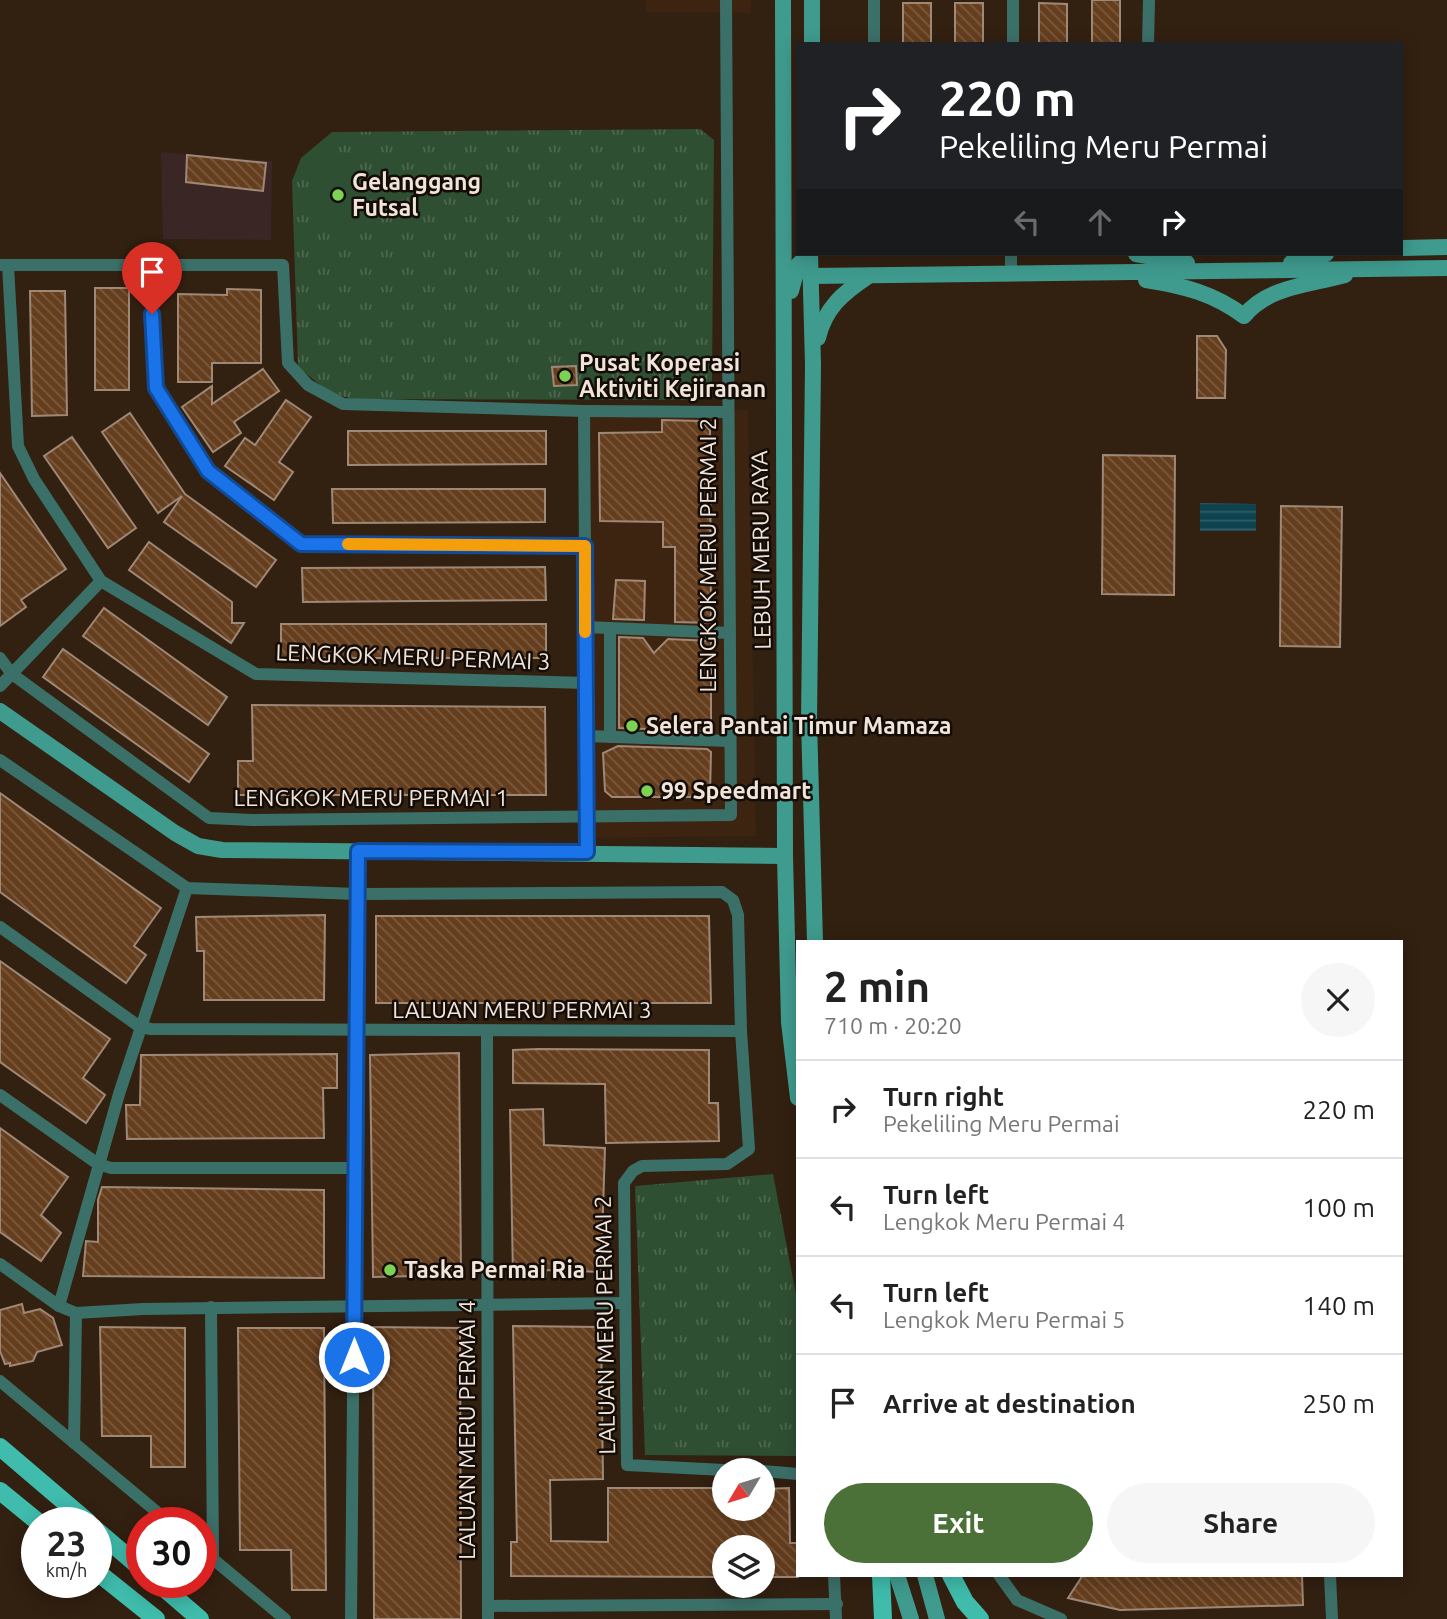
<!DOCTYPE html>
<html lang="en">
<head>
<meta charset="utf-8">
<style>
	:root { --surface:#fff; --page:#f6f6f6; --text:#222; --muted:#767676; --line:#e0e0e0; --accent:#4b7138 }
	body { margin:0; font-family:Ubuntu,sans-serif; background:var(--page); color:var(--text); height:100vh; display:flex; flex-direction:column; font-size:26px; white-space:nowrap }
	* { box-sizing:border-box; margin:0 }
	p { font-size:23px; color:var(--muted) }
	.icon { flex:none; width:38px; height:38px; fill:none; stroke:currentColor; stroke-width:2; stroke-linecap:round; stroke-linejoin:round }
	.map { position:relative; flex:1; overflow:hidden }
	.panel { position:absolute; left:796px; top:940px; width:607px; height:637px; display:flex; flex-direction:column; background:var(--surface); border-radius:0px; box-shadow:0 4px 18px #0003 }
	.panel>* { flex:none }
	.guide { position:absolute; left:796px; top:42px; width:607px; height:214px; border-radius:0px; box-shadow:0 4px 18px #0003; background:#202124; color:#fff; overflow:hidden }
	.needle { width:46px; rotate:232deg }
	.controls { position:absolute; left:712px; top:1458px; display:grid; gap:14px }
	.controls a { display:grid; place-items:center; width:63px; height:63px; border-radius:50%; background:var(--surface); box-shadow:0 4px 18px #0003; font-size:35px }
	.speed { position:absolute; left:21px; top:1507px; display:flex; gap:14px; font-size:35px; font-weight:700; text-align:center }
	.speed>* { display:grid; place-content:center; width:91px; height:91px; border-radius:50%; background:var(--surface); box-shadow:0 4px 18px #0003; line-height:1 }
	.speed small { font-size:18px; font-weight:400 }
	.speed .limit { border:10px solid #d22; background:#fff; color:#111 }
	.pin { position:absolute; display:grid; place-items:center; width:60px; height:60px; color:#fff; margin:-72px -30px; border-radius:50% 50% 50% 0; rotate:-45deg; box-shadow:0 0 7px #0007 }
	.pin .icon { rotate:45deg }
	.me { position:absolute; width:77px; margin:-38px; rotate:0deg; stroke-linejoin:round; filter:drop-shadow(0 0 5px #0008) }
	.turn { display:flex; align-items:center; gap:24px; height:147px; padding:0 28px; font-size:32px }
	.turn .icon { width:91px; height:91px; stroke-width:2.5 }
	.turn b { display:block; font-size:49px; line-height:60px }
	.lanes { display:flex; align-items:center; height:66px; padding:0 28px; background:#0003; justify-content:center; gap:35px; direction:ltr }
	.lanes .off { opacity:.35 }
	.round { display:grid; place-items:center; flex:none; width:74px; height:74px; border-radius:37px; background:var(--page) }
	.head { display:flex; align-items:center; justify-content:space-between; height:119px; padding:0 28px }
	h1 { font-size:42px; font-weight:700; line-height:52px }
	.action { display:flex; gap:14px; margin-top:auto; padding:14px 28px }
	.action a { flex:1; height:80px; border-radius:42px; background:var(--accent); color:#fff; font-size:28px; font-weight:700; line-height:80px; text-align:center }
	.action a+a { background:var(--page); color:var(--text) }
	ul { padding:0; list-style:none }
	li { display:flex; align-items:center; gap:21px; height:98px; padding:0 28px; border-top:2px solid var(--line) }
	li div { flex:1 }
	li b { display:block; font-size:26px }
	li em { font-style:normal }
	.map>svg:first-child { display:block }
	.built { fill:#3c2411 }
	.education { fill:#3a2624 }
	.park { fill:url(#park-tufts) }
	.pitch { fill:#2f4f32 }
	.water { fill:url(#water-rules) }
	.building { fill:url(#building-back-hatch); stroke:#9f8876; stroke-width:2 }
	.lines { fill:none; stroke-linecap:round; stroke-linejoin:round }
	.street { stroke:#3b7068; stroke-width:12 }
	.secondary { stroke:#3f9b8e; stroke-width:16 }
	.primary { stroke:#3fbcac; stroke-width:18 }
	.route-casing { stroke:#114b97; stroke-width:18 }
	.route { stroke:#1a73e8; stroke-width:12 }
	.slow { stroke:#f59e0b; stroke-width:12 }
	.poi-dot { fill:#7dd154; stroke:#140c06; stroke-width:2.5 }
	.labels { text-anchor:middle; stroke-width:5; stroke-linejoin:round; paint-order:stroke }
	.poi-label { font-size:23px; font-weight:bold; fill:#f1e4db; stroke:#140c06; text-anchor:start }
	.street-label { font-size:23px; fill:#f1e4db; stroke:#140c06 }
</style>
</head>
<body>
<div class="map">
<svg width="1447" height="1619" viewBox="0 0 1447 1619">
	<defs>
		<pattern id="park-tufts" width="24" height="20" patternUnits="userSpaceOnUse" patternTransform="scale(1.75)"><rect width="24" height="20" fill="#2f4f32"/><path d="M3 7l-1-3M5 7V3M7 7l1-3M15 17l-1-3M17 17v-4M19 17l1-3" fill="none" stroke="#4e684f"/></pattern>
		<pattern id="water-rules" width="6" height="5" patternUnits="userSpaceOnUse" patternTransform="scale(1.75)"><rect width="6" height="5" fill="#0d424f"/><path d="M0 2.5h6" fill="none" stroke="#315d68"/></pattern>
		<pattern id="building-back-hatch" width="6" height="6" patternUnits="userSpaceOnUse" patternTransform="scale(1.75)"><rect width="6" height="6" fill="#653e1e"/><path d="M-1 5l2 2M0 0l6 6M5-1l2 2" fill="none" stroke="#7c5a3e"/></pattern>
	</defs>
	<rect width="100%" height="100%" fill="#322011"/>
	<!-- built -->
	<g class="built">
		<path d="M646,0h105v13l-105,-1z"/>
		<path d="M748,410l8,426 -167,2 -7,-426z"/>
	</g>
	<!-- education -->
	<path class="education" d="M161,152l111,9 -1,79 -108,-1z"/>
	<!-- park -->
	<g class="park">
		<path d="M700,129l14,11 -2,241 -7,12 -13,7 -339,-1 -23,-6 -32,-26 -6,-186 9,-23 31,-26z"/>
		<path d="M773,1174l25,131v151l-153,-1 -10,-269z"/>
	</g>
	<!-- pitch -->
	<path class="pitch" d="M359,158l4,72 -46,2 -4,-72z"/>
	<!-- water -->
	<path class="water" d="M1200,503l56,1v27h-56z"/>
	<!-- building -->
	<g class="building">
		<rect x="1092" y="0" width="28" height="44"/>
		<rect x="903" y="3" width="28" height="41"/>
		<rect x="955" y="3" width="28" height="41"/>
		<path d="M1039,3l28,1v40h-28z"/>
		<path d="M187,155l79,8 -3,28 -77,-9z"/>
		<rect x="95" y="288" width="34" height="102"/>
		<path d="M227,289l34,1v73h-49v19h-34v-88l49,1z"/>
		<path d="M30,291h35l2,124 -35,1z"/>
		<path d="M1197,336h20l9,14 -1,48h-28z"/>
		<path d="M576,366l1,19 -23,1 -2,-19z"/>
		<path d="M263,369l16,22 -45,31 7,11 -28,19 -31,-45 30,-21v18z"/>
		<path d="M286,400l25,17 -32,45 14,10 -19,28 -49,-34 20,-28 10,7z"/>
		<path d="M130,413l55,81 91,66 -20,27 -92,-65 18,-26 -24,17 -56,-81z"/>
		<path d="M662,420l39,1 9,9 1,193 -36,-1v-75h-12v-25l-63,-1 -1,-88 63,-1z"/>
		<path d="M348,431h198v33l-198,1z"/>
		<path d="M72,437l64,91 -28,20 -64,-92z"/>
		<path d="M1103,455l72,1 -1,139 -72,-1z"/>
		<path d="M0,473l66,96 -45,31 5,7 -26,19z"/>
		<path d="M332,489h213v33l-212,1z"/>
		<path d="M1281,506l61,1 -2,140 -60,-1z"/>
		<path d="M149,542l83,60v21h12l-13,20 -102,-73z"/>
		<path d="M545,567l1,33 -243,2 -1,-34z"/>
		<path d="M616,580l29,1 -1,39 -31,-1z"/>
		<path d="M104,608l123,89 -19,28 -125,-89z"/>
		<rect x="281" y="624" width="265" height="34"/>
		<path d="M619,637l24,1 11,15 14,-14 43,2v79l-10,11 -31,-1 -10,-10 -13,9 -28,-1z"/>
		<path d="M63,649l146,105 -20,28 -146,-105z"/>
		<path d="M252,705l293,2 1,88h-308v-34h15z"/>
		<path d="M618,746l89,3 4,3 -1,42 -6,3h-92l-7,-6 -2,-38z"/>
		<path d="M0,793l161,115 -27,38 12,9 -20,28 -126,-91z"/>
		<path d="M325,915l-1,85h-120v-49h-7l-1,-34z"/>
		<path d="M376,916h333l2,87h-335z"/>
		<path d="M0,961l110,78 -27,39 22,17 -19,28 -86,-61z"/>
		<path d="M538,1049l171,1v53h9l1,38 -113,2 -1,-59 -92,-1v-33z"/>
		<path d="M459,1053l2,222 -88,2 -3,-222z"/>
		<path d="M337,1054v34h-14l1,50 -197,1 -1,-34h14l1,-50z"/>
		<path d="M543,1109l1,36 61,3 -4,124 -55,-2v7l-33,1 -3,-168z"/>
		<path d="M0,1128l68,49 -27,38 20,18 -20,28 -41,-29z"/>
		<path d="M102,1187l222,3v88l-241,-2 3,-35 12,1v-42z"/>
		<path d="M22,1304l2,9 16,-4 13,9 9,27 -25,7 -4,9 -23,5v-3l-5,1 -5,-13v-41z"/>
		<path d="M513,1326l88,1 2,152 -53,1 1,61 57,1v-54h116v20h39v-19l26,-1 1,55h8v34h-35v-30h-39v30l-213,-1v-34h6z"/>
		<path d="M100,1327l85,1v139h-34v-31h-49z"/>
		<path d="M373,1327l87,1 1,291h-87z"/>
		<path d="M238,1328h86l2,262h-34l-1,-40h-51z"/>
		<path d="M1083,1575h219l1,30 -183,5 -52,-12z"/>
	</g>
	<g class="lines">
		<!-- street -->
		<g class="street">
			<path d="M874,44v-44"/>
			<path d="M1013,44v-44"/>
			<path d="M1148,44l1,-44"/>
			<path d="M0,265h283l5,98 20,22 35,19 241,7 144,1"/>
			<path d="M8,265l10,181 16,33 67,102 155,93 330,9"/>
			<path d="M150,265l5,124 53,82 93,73 284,2"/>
			<path d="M1011,275v-21"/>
			<path d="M584,411l3,441"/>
			<path d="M585,627l145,6"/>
			<path d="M610,628v109"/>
			<path d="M0,658l12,16 197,144 43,2 479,-5 -5,-815"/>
			<path d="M0,686l101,-105"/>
			<path d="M586,736l144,5"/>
			<path d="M0,760l187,128 170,6 365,-2 11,8 5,15 3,116 8,118 -22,15 -85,2 -9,5 -9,12 3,282 97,5"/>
			<path d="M0,927l140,100 11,2 590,2"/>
			<path d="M487,1031l1,588"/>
			<path d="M0,1095l98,69 13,4h245"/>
			<path d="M0,1264l59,42 17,7 -2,130"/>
			<path d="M59,1306l60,-212 68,-206"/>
			<path d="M211,1307l2,252"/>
			<path d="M76,1313l67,-4 481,-6"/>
			<path d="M0,1381l169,141"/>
			<path d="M763,1471l35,3"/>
			<path d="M201,1549l84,70"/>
			<path d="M834,1575l2,44"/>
			<path d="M999,1575l18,25 44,19"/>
			<path d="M1330,1575l2,44"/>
			<path d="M488,1606l349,-2"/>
			<path d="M351,1619l7,-768"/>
		</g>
		<!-- secondary -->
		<g class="secondary">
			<path d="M783,0l2,856 4,166 9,76"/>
			<path d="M812,0v44"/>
			<path d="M1402,248l45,-1"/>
			<path d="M810,254l3,110 -4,357 6,221"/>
			<path d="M1136,254l51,9"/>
			<path d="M1291,263l35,-9"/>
			<path d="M810,276l637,-8"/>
			<path d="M1146,280c38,6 67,13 98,36 24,-30 66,-31 101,-41"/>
			<path d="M791,291l7,-26 11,-11"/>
			<path d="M818,338c7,-30 25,-45 49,-61"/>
			<path d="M0,711l175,122 23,13 24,4 563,6"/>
			<path d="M897,1575l14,44"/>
			<path d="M925,1575l12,44"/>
		</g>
		<!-- primary -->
		<g class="primary">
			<path d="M0,1447l88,75"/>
			<path d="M0,1491l38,31"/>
			<path d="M96,1530l46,39"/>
			<path d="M96,1571l60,48"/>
			<path d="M881,1575l2,44"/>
			<path d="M951,1575l14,27 15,17"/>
			<path d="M157,1582l43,37"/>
		</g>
	</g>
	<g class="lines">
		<defs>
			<path id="route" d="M152,314l4,74 52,83 93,73 284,2 2,306 -229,-1 -4,506"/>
		</defs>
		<!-- route casing -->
		<use href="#route" class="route-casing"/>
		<!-- route -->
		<use href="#route" class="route"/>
		<!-- slow -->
		<path class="slow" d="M348,544l237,2v86"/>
	</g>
	<!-- markers -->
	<g class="poi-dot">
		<circle cx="338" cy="195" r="7"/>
		<circle cx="565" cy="376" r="7"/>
		<circle cx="632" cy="726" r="7"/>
		<circle cx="647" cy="791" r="7"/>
		<circle cx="390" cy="1270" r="7"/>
	</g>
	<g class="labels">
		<!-- poi labels -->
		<g class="poi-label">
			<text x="352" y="190">Gelanggang<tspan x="352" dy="26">Futsal</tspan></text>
			<text x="579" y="371">Pusat Koperasi<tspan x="579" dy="26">Aktiviti Kejiranan</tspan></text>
			<text x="646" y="734">Selera Pantai Timur Mamaza</text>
			<text x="661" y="799">99 Speedmart</text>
			<text x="404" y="1278">Taska Permai Ria</text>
		</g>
		<!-- street labels -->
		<g class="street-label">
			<text transform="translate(761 550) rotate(-91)" y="8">LEBUH MERU RAYA</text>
			<text transform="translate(708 555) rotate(-90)" y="8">LENGKOK MERU PERMAI 2</text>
			<text transform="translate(413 657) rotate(2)" y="8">LENGKOK MERU PERMAI 3</text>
			<text x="371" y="806">LENGKOK MERU PERMAI 1</text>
			<text x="522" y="1018">LALUAN MERU PERMAI 3</text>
			<text transform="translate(605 1325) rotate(-91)" y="8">LALUAN MERU PERMAI 2</text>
			<text transform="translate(467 1430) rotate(-90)" y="8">LALUAN MERU PERMAI 4</text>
		</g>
	</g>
</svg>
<div class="controls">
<a><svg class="needle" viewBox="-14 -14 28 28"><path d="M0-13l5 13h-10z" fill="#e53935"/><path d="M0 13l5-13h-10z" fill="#767676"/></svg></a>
<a><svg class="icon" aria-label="layers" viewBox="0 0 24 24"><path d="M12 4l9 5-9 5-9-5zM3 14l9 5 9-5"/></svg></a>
</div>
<div class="speed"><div>23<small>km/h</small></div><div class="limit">30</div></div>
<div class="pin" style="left:152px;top:314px;background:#d93025"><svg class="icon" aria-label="arrive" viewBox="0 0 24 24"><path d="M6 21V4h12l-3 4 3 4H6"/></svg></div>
<svg class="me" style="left:354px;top:1357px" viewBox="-20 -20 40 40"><circle r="17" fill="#1a73e8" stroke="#fff" stroke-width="3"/><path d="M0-11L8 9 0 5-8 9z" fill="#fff"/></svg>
<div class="guide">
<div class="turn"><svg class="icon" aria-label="right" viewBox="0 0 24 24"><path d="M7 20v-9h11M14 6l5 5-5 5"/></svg><div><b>220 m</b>Pekeliling Meru Permai</div></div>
<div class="lanes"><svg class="icon off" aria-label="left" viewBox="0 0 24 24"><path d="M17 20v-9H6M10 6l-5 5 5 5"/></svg><svg class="icon off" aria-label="ahead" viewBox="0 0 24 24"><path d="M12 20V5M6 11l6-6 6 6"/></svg><svg class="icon" aria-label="right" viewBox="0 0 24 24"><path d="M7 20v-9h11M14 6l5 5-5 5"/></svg></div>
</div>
<section class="panel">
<div class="head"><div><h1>2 min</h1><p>710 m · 20:20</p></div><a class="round"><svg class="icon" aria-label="close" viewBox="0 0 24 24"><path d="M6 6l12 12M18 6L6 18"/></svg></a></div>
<ul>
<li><svg class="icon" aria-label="right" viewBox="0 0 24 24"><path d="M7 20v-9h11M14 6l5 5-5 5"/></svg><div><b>Turn right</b><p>Pekeliling Meru Permai</p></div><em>220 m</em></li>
<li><svg class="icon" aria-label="left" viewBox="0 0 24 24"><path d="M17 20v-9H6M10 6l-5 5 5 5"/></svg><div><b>Turn left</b><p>Lengkok Meru Permai 4</p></div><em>100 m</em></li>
<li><svg class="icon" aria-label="left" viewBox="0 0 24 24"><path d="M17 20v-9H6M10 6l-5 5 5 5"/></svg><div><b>Turn left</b><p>Lengkok Meru Permai 5</p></div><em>140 m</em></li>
<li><svg class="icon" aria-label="arrive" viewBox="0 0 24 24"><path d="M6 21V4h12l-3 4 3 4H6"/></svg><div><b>Arrive at destination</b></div><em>250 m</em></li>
</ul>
<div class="action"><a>Exit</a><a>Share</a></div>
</section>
</div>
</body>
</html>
